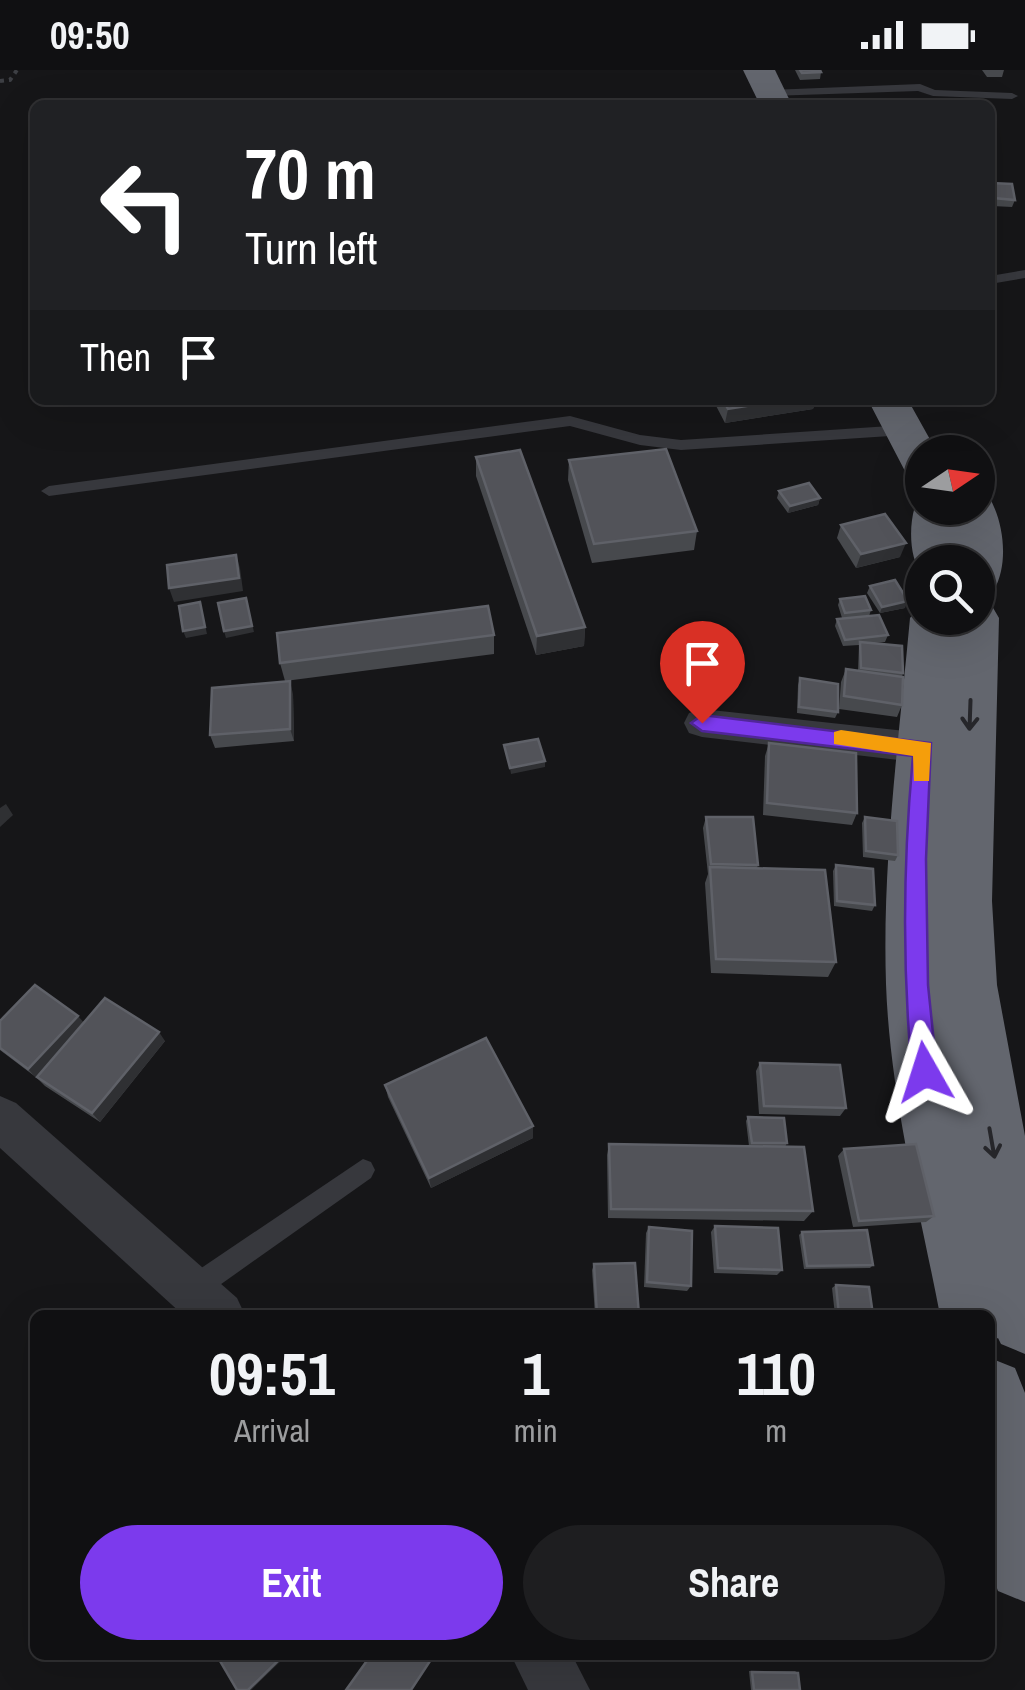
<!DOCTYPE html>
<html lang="en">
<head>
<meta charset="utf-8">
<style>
	:root { --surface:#101012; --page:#1e1e20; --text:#f1f3f6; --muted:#9c9d9f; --line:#303032; --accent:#7c3aed }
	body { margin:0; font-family:"Archivo Narrow",sans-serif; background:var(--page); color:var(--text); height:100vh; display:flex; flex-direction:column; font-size:38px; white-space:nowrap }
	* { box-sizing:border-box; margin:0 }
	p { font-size:32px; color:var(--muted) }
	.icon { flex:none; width:55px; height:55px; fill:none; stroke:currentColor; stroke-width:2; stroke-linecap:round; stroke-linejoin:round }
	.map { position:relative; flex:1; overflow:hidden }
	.sheet { position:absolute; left:30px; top:1240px; width:965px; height:350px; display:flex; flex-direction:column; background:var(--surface); border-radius:15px; box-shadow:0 10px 40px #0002,0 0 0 2px var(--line) }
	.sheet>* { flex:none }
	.banner { position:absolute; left:30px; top:30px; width:965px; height:305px; border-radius:15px; box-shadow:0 10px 40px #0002,0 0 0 2px var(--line); background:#202124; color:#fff; overflow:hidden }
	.needle { width:65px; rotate:77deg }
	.buttons { position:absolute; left:905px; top:365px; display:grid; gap:20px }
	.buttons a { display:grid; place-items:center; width:90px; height:90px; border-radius:50%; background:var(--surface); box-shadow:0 10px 40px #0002,0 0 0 2px var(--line); font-size:50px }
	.pin { position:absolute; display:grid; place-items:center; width:85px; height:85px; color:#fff; margin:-102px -42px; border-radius:50% 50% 50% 0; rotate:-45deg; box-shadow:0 0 10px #0007 }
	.pin .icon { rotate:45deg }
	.me { position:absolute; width:110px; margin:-55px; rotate:354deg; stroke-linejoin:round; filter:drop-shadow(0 0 8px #0008) }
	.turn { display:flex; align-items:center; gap:35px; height:210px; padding:0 50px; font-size:45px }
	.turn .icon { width:130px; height:130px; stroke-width:2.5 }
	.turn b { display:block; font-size:70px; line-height:85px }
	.then { display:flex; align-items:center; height:95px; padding:0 50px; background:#0003; gap:20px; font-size:38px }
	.eta { display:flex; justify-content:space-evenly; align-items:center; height:170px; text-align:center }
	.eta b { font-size:60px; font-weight:700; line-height:70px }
	.action { display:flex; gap:20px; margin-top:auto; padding:20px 50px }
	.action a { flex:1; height:115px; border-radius:60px; background:var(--accent); color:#fff; font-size:40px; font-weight:700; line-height:115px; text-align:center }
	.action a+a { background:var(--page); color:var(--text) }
	.status { display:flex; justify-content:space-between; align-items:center; height:70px; padding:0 50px; background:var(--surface); direction:ltr }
	.status svg { height:28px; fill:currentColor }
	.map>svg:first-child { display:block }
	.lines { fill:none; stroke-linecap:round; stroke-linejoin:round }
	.path { stroke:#3d3f44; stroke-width:4; stroke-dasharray:4 5; stroke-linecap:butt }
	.lane { fill:#37383d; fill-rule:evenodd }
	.street { fill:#37383d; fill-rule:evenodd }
	.highway { fill:#63666e; fill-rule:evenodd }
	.wall { fill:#47494d }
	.shaded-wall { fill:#2f3033 }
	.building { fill:#525359; stroke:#5f6168; stroke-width:2.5 }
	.oneway { stroke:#26262a }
	.route { fill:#7c3aed; stroke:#51269a; stroke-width:2.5 }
	.slow { fill:#f59e0b }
</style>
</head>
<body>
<div class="status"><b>09:50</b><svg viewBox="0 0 49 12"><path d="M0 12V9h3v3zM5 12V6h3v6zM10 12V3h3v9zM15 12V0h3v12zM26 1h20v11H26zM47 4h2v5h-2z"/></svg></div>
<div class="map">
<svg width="1025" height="1620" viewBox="0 0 1025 1620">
	<rect width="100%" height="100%" fill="#161618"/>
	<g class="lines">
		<!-- path -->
		<path class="path" d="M0,11l10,-1 7,-10"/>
		<!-- lane -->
		<g class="lane">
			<path d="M920,14l15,6 77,3 6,3 -6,3 -79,-3 -15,-5 -148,5 -6,-3 6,-3z"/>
			<path d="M1025,200v8l-35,6v-8z"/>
			<path d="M570,346l70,19 41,5 224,-15 8,5 -8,5 -224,15 -41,-5 -70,-19 -521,70 -8,-5 8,-5z"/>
			<path d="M363,1089l8,3 4,8 -4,8 -171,121 -9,3 -9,-3 -3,-9 3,-9z"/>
		</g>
		<!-- street -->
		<g class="street">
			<path d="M702,639l222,24 13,5 6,10 -6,10 -13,5 -222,-26 -13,-4 -5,-10 5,-10z"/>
			<path d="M0,1026l16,7 221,195 8,17h-62l-183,-167z"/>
			<path d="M511,1585h61l18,35h-62z"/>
		</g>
		<!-- highway -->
		<g class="highway">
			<path d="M743,0h32l17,35h-32z"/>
			<path d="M868,330h40l29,52h-15v27l-15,-4z"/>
			<path d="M978,424l11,3c15,25 20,67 5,93l-16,5v-33h-56v12c-14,-16 -14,-58 -3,-77l3,11h56z"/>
			<path d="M978,531l14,5 7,12 -7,283 5,84 28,151v218l-24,-10 -3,-6 -8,4v-27h-50c-21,-109 -50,-219 -54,-331 -4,-122 13,-245 24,-366l12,-14v14h56z"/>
			<path d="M990,1288l25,10 10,25v209l-27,-11 -8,-21z"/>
		</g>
	</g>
	<!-- wall -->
	<g class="wall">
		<path d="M795,0h25l1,2 -1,7 -20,1z"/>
		<path d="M982,0h22l-2,7h-15z"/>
		<path d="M991,113l24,17 -3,7 -20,-1 -2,-10z"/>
		<path d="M713,330h103l-3,9 -88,14z"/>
		<path d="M476,387l109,170 -1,19 -48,9 -60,-179z"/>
		<path d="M569,390l128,71 -3,19 -102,13 -24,-83z"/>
		<path d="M779,421l41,7 -2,7 -30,8 -11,-15z"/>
		<path d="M841,455l59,32 -44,11 -19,-30z"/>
		<path d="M870,516l35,22 -25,5 -13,-20z"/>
		<path d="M840,529l31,11 -2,6 19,19 -3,7 -11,1 29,30 -1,4v28l-5,12 -58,-8 2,-27 5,-13 12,2 1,-26 -16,1 -8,-20 2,-7 5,-1 -4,-13z"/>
		<path d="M494,565v19l-209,27 -5,-18z"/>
		<path d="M800,608l38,34 -3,6 -38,-5 1,-28z"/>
		<path d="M293,624l1,47 -79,7 -5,-13z"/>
		<path d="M769,673l88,70 -5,12 -89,-10 2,-59z"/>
		<path d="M706,747l52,48 -1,3 79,94 -8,15 -117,-4 -6,-90 3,-9 -5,-46z"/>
		<path d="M865,747l33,38 -3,6 -32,-4 -1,-34z"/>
		<path d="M836,795l39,40 -3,6 -38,-5 -1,-35z"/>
		<path d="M0,951l84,2 81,18 -65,81 -55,-36 -8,-8 -37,-28z"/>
		<path d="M760,993l86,45 -6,8 -81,-2 -3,-43z"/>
		<path d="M385,1015l148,53 -102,50 -43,-91z"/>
		<path d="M748,1047l39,26 -2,4 28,64 -9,10 -196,-3 -1,-63 2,-11 140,2 -3,-25z"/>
		<path d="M844,1079l90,67 -8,6 -73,5 -15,-71z"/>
		<path d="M715,1156l67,44 -5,5 -63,-2 -3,-41z"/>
		<path d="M649,1157l42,59 -4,5 -43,-4 2,-54z"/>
		<path d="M802,1162l71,33 -3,3 -66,1 -5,-34z"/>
		<path d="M594,1194l45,51h-44l-3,-45z"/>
		<path d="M836,1215l37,30h-38l-3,-27z"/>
		<path d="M749,1601h46l3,2 2,17h-49z"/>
	</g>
	<!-- shaded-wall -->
	<g class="shaded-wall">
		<path d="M784,330h32l-3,9 -88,14 3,-14z"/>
		<path d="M820,428l-2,7 -30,8 2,-7z"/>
		<path d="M906,473l-6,14 -44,11 5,-14z"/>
		<path d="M236,485l4,13 3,23 -69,11 -5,-14z"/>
		<path d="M246,528l8,34 -28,6 -2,-7z"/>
		<path d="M908,531l-3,7 -25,5 2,-6z"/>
		<path d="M200,532l7,32 -21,4 -3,-7z"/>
		<path d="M585,557l-1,19 -48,9 1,-19z"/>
		<path d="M290,611l3,13 1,47 -4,-12z"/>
		<path d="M545,691v6l-34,7 -1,-6z"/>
		<path d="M6,734l7,11 -13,12v-19z"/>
		<path d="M78,946l8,9 -50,53 -8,-9z"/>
		<path d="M159,962l6,9 -65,81 -8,-9z"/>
		<path d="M533,1056v12l-102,50 -2,-10z"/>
		<path d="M284,1585h3l-36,35h-3z"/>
	</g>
	<!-- building -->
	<g class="building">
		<path d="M800,0h20l1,2 -19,1z"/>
		<path d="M991,113l21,1 3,16 -21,-2z"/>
		<path d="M723,330h61l-56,9z"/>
		<path d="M666,379l31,82 -103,13 -25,-84z"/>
		<path d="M520,380l65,177 -48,9 -61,-179z"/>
		<path d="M809,413l11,15 -30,8 -11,-15z"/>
		<path d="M885,444l21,29 -45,11 -20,-29z"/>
		<path d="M236,485l3,23 -70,10 -2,-23z"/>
		<path d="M895,510l13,21 -26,6 -12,-21z"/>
		<path d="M865,526l6,14 -26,3 -5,-14z"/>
		<path d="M246,528l6,28 -28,5 -6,-28z"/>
		<path d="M200,532l5,25 -22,4 -4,-25z"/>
		<path d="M488,536l6,29 -214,28 -3,-30z"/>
		<path d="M879,545l9,20 -43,5 -8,-21z"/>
		<path d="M860,572l42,4 1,27 -42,-5z"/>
		<path d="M846,599l57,8 -1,28 -58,-9z"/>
		<path d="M800,608l38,6v28l-39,-5z"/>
		<path d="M290,611v48l-80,6 2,-47z"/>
		<path d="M538,669l7,22 -35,7 -6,-23z"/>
		<path d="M769,673l87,10 1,60 -90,-10z"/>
		<path d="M706,747h47l5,48 -47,-1z"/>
		<path d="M865,747l32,4 1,34 -32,-4z"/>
		<path d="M836,795l37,4 2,36 -38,-4z"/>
		<path d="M710,797l115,3 11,92 -120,-3z"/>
		<path d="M35,915l43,31 -50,53 -28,-21v-27z"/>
		<path d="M105,928l54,34 -67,81 -55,-36z"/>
		<path d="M486,968l47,88 -104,52 -44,-93z"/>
		<path d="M760,993l80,2 6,43 -82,-2z"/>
		<path d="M748,1047l36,1 3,25h-35z"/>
		<path d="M609,1074l195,3 9,64 -202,-2z"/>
		<path d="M916,1074l18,72 -75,5 -15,-72z"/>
		<path d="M715,1156l63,2 4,42 -64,-2z"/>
		<path d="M649,1157l43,4 -1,55 -44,-4z"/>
		<path d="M867,1160l6,35 -66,1 -5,-34z"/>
		<path d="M635,1193l4,52h-42l-3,-51z"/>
		<path d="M836,1215l33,2 4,28h-34z"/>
		<path d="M226,1585h58l-36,35h-11l-17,-29z"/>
		<path d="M371,1585h63l-23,35h-65z"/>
		<path d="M752,1602l46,1 2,17h-46z"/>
	</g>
	<!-- one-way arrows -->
	<defs><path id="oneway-shaft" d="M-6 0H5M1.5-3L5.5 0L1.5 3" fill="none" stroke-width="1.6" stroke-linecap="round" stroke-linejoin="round" transform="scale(2.5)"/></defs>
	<g class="oneway">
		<use href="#oneway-shaft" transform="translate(970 645) rotate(92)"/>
		<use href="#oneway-shaft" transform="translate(992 1073) rotate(80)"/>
	</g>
	<!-- route -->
	<path class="route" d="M702,645l229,28 -5,116 2,126 9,87 -3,9 -9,3 -9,-3 -4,-9c-10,-106 -9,-210 1,-316l-211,-25 -11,-8z"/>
	<!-- slow -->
	<path class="slow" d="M841,660l90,13 -2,38h-15l-1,-25 -79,-12v-12z"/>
</svg>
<div class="buttons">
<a><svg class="needle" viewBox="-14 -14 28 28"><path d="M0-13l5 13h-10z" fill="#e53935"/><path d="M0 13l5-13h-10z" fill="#9c9d9f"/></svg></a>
<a><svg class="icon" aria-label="search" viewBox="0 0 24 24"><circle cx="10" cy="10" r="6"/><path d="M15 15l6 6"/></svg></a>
</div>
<div class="pin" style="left:702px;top:653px;background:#d93025"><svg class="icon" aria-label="arrive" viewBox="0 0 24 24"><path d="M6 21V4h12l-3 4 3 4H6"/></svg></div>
<svg class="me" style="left:925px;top:1002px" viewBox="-20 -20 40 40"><path d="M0-17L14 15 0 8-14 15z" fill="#7c3aed" stroke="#fff" stroke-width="4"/></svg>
<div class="banner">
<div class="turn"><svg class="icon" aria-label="left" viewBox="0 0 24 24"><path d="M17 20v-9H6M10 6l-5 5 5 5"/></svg><div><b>70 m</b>Turn left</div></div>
<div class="then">Then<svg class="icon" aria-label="arrive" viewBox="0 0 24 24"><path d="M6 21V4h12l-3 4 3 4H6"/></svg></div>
</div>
<section class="sheet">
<div class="eta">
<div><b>09:51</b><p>Arrival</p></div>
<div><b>1</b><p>min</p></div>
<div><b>110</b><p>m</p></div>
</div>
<div class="action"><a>Exit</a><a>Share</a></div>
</section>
</div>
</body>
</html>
